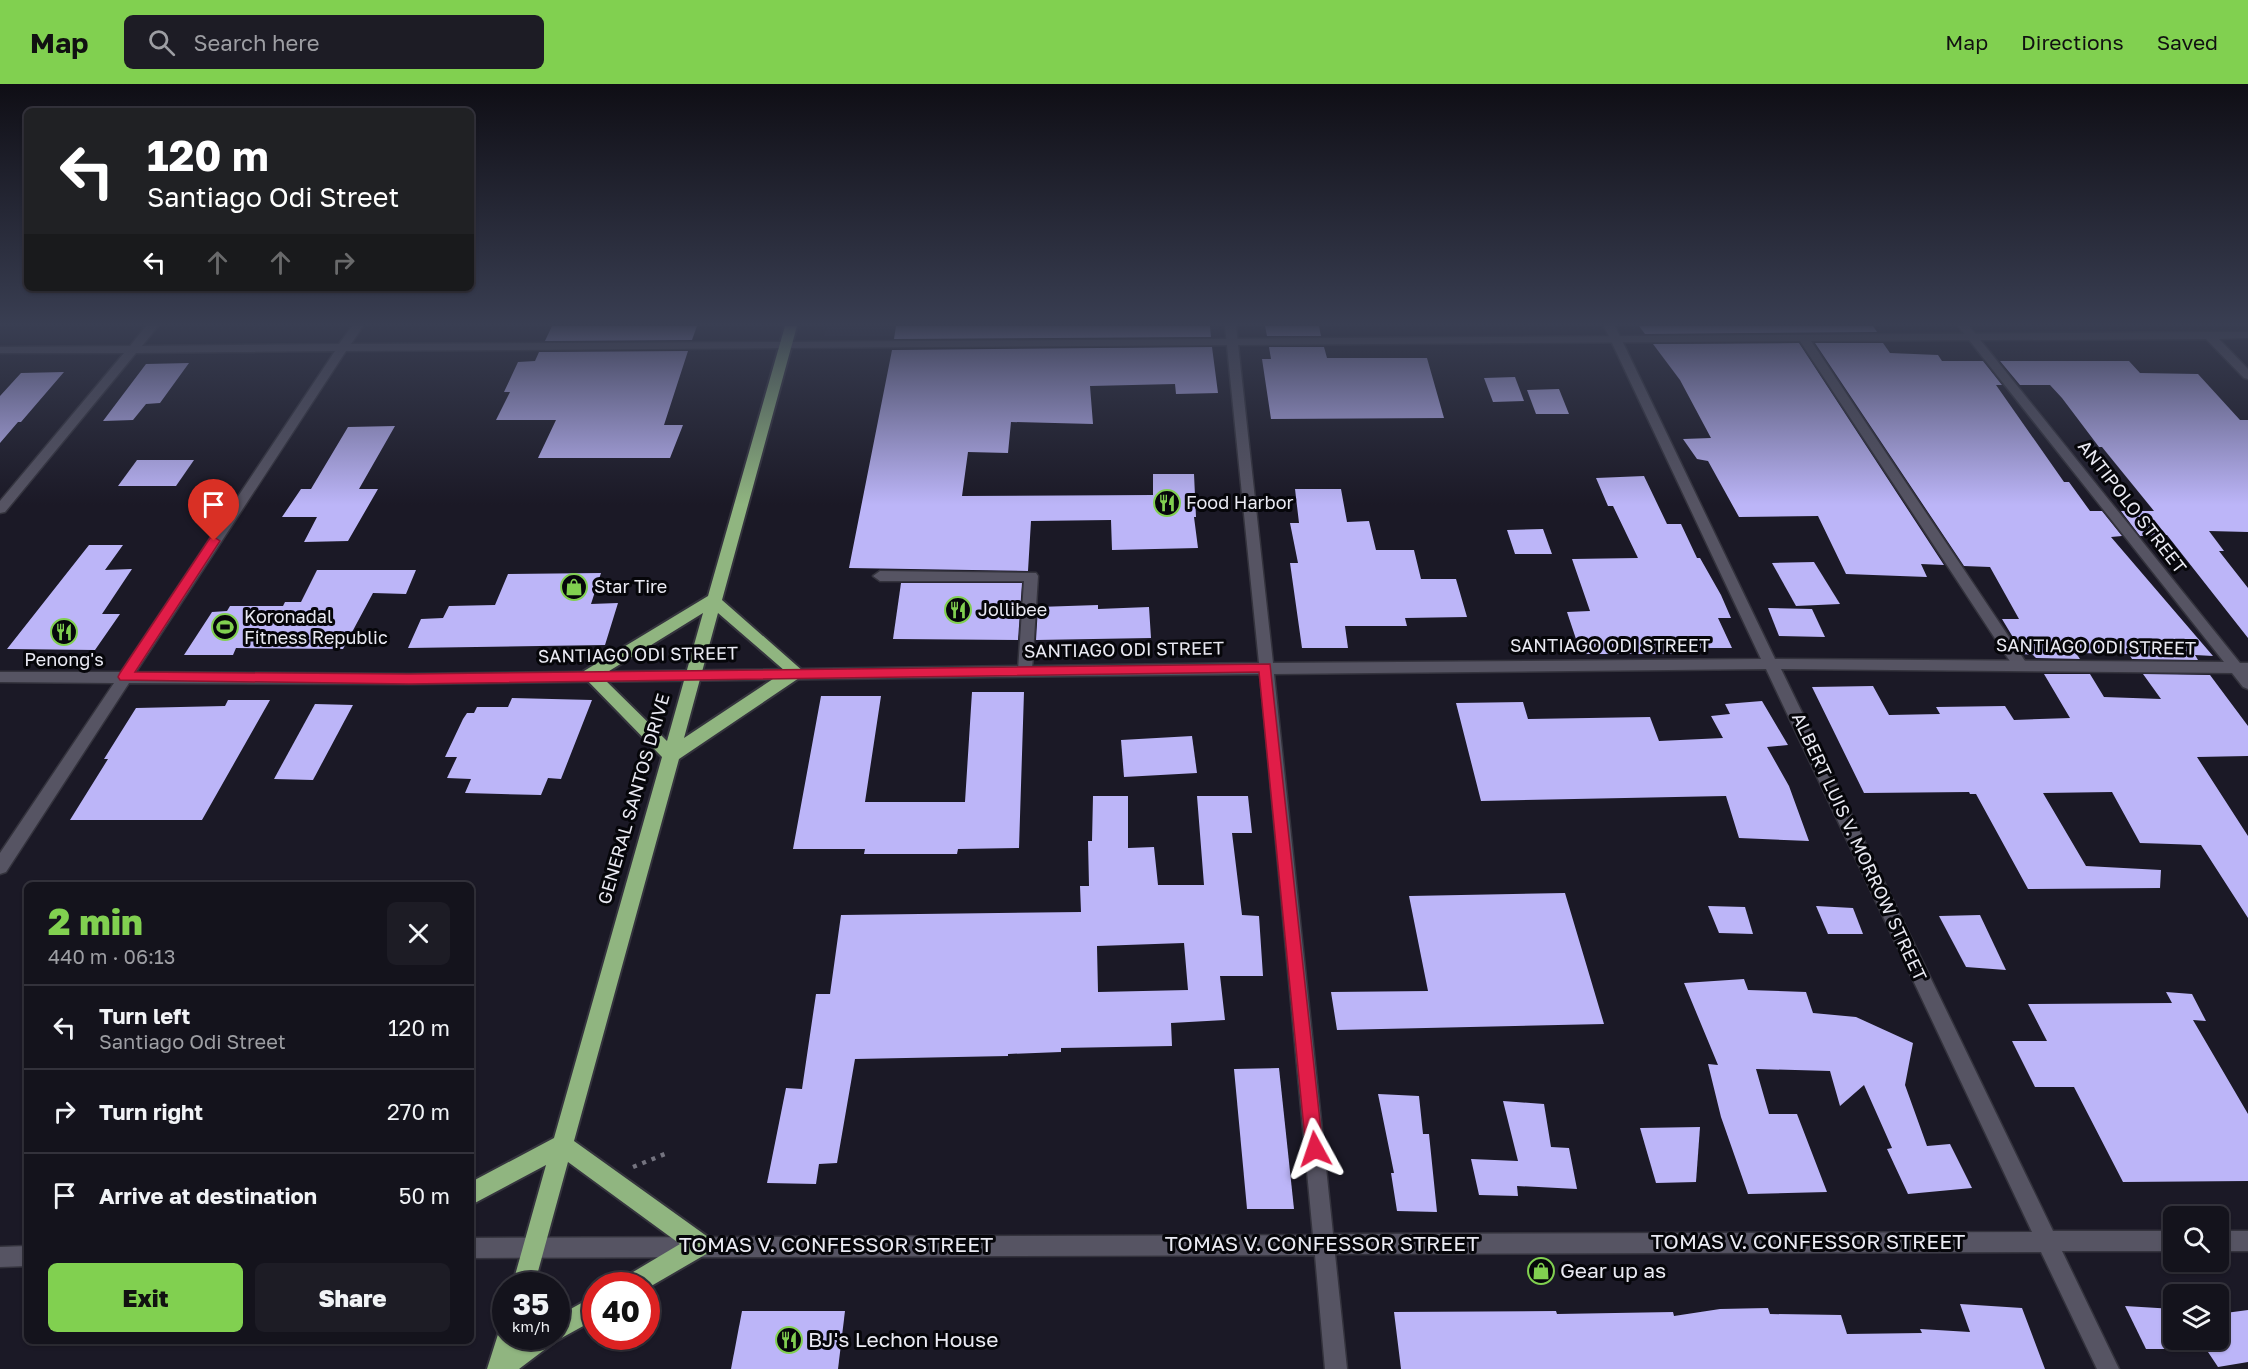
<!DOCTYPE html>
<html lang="en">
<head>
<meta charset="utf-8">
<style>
	:root { --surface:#14131c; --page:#1d1c25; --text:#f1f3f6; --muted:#9d9ea3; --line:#33323b; --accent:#81d050 }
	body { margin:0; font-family:"Golos Text",sans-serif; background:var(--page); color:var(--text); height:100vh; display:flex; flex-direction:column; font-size:22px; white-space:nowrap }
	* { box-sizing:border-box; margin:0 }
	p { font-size:20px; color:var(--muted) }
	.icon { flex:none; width:33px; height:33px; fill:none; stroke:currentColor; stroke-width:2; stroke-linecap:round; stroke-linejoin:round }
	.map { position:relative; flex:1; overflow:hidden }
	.details { position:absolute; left:24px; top:798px; width:450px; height:462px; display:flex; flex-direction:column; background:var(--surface); border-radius:9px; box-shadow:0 2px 4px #0004,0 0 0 2px var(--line) }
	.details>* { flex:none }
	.guide { position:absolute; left:24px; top:24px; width:450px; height:183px; border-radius:9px; box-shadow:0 2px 4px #0004,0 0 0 2px var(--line); background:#202124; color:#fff; overflow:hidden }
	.tools { position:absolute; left:2163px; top:1122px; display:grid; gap:12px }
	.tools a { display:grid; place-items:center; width:66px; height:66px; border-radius:9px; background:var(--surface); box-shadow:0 2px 4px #0004,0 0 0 2px var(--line); font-size:30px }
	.speed { position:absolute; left:492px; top:1188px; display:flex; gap:12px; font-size:30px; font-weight:700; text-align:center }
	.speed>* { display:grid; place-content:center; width:78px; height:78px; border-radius:50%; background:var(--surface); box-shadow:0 2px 4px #0004,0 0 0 2px var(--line); line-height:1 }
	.speed small { font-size:15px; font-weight:400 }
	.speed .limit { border:9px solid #d22; background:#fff; color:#111 }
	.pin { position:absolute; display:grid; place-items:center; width:51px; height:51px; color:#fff; margin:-62px -26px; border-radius:50% 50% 50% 0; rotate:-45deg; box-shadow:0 0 6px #0007 }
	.pin .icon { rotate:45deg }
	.me { position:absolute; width:66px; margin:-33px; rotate:355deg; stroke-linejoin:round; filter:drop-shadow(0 0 4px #0008) }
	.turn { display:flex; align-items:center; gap:21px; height:126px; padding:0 24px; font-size:27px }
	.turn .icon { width:78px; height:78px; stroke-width:2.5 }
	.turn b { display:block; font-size:42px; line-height:51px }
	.lanes { display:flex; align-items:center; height:57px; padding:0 24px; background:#0003; justify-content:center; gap:30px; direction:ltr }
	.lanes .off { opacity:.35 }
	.round { display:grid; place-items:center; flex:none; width:63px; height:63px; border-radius:9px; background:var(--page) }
	.head { display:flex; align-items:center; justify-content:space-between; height:102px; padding:0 24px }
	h1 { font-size:36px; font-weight:800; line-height:45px; color:var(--accent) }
	.button { display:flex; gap:12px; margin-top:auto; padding:12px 24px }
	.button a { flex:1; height:69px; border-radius:9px; background:var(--accent); color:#111; font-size:24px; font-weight:800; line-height:69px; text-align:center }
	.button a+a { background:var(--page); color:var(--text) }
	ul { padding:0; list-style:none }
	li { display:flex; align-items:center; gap:18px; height:84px; padding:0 24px; border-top:2px solid var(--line) }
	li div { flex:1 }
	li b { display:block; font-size:22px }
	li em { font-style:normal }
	header { display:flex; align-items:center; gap:36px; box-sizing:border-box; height:84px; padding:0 30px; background:var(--accent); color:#111 }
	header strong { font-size:28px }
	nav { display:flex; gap:33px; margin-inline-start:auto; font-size:21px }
	.search { width:420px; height:54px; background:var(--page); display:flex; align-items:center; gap:15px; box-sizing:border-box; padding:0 21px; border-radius:9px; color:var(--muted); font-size:22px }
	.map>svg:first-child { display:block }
	.built { fill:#221f32 }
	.building { fill:#bcb5f8; fill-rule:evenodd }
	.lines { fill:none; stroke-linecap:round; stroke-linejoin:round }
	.service-casing { stroke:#34333d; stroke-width:3 }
	.minor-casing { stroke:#34333d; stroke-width:3 }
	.tertiary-casing { stroke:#34333d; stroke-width:3 }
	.trunk-casing { stroke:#34333d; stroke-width:4 }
	.path { stroke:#74737f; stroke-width:4.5; stroke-dasharray:4 6; stroke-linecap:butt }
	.service { fill:#565463; fill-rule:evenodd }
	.minor { fill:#565463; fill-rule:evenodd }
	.tertiary { fill:#565463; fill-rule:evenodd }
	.trunk { fill:#90b580; fill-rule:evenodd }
	.route { fill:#e11d48; stroke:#92132f; stroke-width:1.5 }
	.labels { text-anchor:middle; stroke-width:6; stroke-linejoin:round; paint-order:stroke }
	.poi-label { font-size:18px; fill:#eaeaf3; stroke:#06060a; text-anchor:start }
	.street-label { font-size:18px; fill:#eaeaf3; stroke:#06060a }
	.near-street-label { font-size:21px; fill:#eaeaf3; stroke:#06060a }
	.near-poi-label { font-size:21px; fill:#eaeaf3; stroke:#06060a; text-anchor:start }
</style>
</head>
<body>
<header>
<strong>Map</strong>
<div class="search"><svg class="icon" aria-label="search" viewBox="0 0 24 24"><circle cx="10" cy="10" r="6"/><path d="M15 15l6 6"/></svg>Search here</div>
<nav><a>Map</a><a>Directions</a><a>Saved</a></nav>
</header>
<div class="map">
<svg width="2248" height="1285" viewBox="0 0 2248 1285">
	<rect width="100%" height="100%" fill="#1b1926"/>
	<!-- built -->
	<path class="built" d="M827,242h392l2,11 -397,-1z"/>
	<!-- building -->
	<g class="building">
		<path d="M552,242h145l-5,14 -147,1z"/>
		<path d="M896,242h314l1,11 -317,2z"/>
		<path d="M1265,242h54l2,10h-54z"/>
		<path d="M1639,242h234l4,6 -232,2z"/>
		<path d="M1799,259l145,222 -23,-1 6,13 -81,-3 -28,-58 -79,1 -31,-56 -11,-2 -14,-20 28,-1 -31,-58 -27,-36z"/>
		<path d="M1815,259h68l7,10 48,2 4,6h41l19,24h-6l68,97h5l21,29h12l20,25 -11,1 102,119 -18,-1 3,5 -66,-1 -3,-5 -53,-1 4,6 -44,-1 -3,-3 -10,-1 -21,-35h17l-29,-52 -26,-1z"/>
		<path d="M1212,263l6,46 -42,1 -1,-10 -85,2 3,38 -82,-2 -3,31 -40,-1 -6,44 191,-1v-21h41l2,43h-2l4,31 -86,2 -1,-30 -80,1 -3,50 -179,-3 43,-218z"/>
		<path d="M1269,263h55l3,11h100l17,60 -173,1 -9,-60h9z"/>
		<path d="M688,267l-24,74h19l-13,33h-132l18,-38h-60l14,-28h-6l14,-30 17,-1 4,-9z"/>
		<path d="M2000,277h129l11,12 58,1 42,46h8v112l-39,-1 15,20h-5l29,37v50l-81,-103 -27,1 -19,-25h33l-52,-64h-3l-37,-49 -12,-13h-30z"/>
		<path d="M189,279l-29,40 -14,1 -13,16 -30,1 43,-57z"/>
		<path d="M64,288l-43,50h-3l-18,21v-47l21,-23z"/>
		<path d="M1515,293l9,24 -31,1 -9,-24z"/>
		<path d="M1559,305l10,25h-33l-9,-24z"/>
		<path d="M395,342l-36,63h19l-30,52 -44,1 13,-25h-35l19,-28h10l37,-62z"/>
		<path d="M137,376h57l-18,26h-58z"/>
		<path d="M1644,392l23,48h14l16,34h3l21,37 10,23h-13l14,30h-34l2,6h-119l-14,-42 23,-1 -18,-52 66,-1 -25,-52h-5l-12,-28z"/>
		<path d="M1295,405h46l6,33 22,-1 7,29h38l7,29h35l11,38 -62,1 2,8h-62l3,22h-46l-12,-85h8l-8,-40h9z"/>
		<path d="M1543,445l9,25h-37l-8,-24z"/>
		<path d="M89,461h34l-18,25 27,-1 -30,45h18l-25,36 -88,-1z"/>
		<path d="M1814,478l26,42 -44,2 -24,-43z"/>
		<path d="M317,486h99l-10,24 -33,-1 -30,56 -107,-1 -3,7h-49l28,-43 15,-1 3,-5h53l2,-4h16z"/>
		<path d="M601,489l-10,31 27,-1 -13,42 -197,3 13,-29 22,-1 6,-12 46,-1 13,-31z"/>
		<path d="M901,499h121l-4,57 -125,-1z"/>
		<path d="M1098,521v4l51,-2 2,31 -115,2 2,-33z"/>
		<path d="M1768,524l44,1 13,28 -46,-1z"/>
		<path d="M2044,590h46l14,23 57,2 -18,-25 67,1 38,51v30l-51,1 51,79v82l-47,-73 -61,-2 -28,-51 -69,1 43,73 75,4 -1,18 -132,1 -52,-95h-6l-1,-2 -105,1 -52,-106 61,-1 16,29 51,-1 -4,-7 69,-1 9,14 56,-2z"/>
		<path d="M972,608h52l-5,156 -61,1 -1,5h-93l1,-5h-72l28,-153h60l-16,106h100z"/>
		<path d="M512,614l80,2 -31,79 -13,-1 -7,17 -76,-2 6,-14 -24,-1 10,-21h-12l18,-38 4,-6h7l3,-6h31z"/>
		<path d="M228,616h42l-68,120h-132l38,-61h-4l32,-51 89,-2z"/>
		<path d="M1762,617l26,44 -21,2 22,39 20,55 -70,-3 -13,-42 -245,5 -25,-98 67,-1 5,17 122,-2 9,24 64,-3 -12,-22 19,-2 -5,-10z"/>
		<path d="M315,620l38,1 -40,75 -39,-1z"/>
		<path d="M1192,652l5,37 -73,4 -3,-37z"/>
		<path d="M1093,712h35v52l26,-1 4,38h46l-7,-89h51l4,37h-20l10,82 17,1 4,60h-43l5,44 -54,3 1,23 -111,2v4l-53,2v2l-153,3 -18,104 -18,1 -3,20 -49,-1 19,-95 16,1 14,-95h14l11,-79 240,-3 -1,-26h9l-1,-45h4zM1184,859l4,47 -90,2 -1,-46z"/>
		<path d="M1565,809l39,131 -267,6 -6,-38 97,-1 -19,-95z"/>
		<path d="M1708,822l37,1 8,27 -34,-1z"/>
		<path d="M1816,822l37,2 10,26h-35z"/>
		<path d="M1980,831l26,55 -40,-3 -27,-51z"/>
		<path d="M1744,895l4,11 58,2 7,21 43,4 57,26 -8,42 22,61 23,-2 22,44 -64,6 -21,-45 5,-1 -28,-63 -24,21 -10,-35 -74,-2 13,45h28l30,78 -79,2 -27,-77 -13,-53 10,1 -34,-82z"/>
		<path d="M2166,908l26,2 14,27 -13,-1 55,94v67l-125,1 -49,-95h-39l-23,-46h35l-19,-37 144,-1z"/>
		<path d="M1279,984l15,141h-47l-13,-140z"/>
		<path d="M1378,1010l41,2 4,38h6l8,78 -40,-1 -6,-38h3z"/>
		<path d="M1503,1017l41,3 7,43 18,1 8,41 -60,-3 1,10 -39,-1 -8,-36 47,2z"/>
		<path d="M1700,1043l-4,55 -40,1 -16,-55z"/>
		<path d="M1960,1220l62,4 23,61h-644l-7,-57 162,-1 1,3 116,-2 1,4 46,-7 48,-1 2,6 71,1 6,19 75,-1 -2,-4 50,3z"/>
		<path d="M2125,1222l49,3v40h-28z"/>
		<path d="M2248,1226v52l-30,5 -18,-27h18v-26z"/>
		<path d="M742,1227h103l-7,58h-107z"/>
	</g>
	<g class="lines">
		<defs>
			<path id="service" d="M880,487l156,2 2,3 -6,94 -2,4 -5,1 -7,-5 6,-89h-144l-7,-5z"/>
			<path id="minor" d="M2209,248h39v6l-29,1 29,30v10l-4,-1 -38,-39 -395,2 214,320 2,4 -7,5 -5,-1 -215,-328 -1015,7 -6,-3 6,-3z"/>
			<g id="tertiary">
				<path d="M146,242h12l-16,20 197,-2 13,-18h11l-12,18 434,-2 6,3 -6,3 -439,3 -210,321 273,2 850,-11 -34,-337h11l37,337 488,-4 -157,-333h11l160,333 449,3 -266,-336h11l271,337h8v26l-5,-2 -11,-14 -451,-4 272,562h121v20h-112l57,118h-22l-56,-117 -706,2 12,115h-22l-10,-114 -844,3v-20l842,-3 -53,-561 -851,10 -280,-1 -123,189 -6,2v-21l114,-170 -114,-1v-10h121l214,-321 -199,2 -131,159 -5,1v-12l124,-148h-124v-6l130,-1zM1766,585l266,563 -699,2 -59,-560z"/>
				<rect x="2218" y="1147" width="30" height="20"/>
				<path d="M27,1162v20l-27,1v-20z"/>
			</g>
			<g id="trunk">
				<path d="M785,242h12l-75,274 82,72 -2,4 -123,83 -105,382 134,96 3,8 -3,8 -62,36v-3h-26l3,-8 57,-34 -112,-82 -34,124h-22l34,-121 -75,40v-23l83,-44 108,-381 -80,-82 2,-4 124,-75zM703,529l-36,128 -66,-65zM718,529l67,58 -101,67z"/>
				<path d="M596,1211v24l-40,22 -37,28h-32l13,-41 6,-2v10h13l-1,6 8,-6h30v-19z"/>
			</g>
		</defs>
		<!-- service casing -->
		<use href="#service" class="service-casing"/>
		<!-- minor casing -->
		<use href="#minor" class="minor-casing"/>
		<!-- tertiary casing -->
		<use href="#tertiary" class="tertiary-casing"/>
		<!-- trunk casing -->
		<use href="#trunk" class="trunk-casing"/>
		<!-- path -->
		<g class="path">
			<path d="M633,1083l32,-13"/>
			<path d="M604,1252l18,9"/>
		</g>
		<!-- service -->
		<use href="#service" class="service"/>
		<!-- minor -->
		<use href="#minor" class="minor"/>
		<!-- tertiary -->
		<use href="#tertiary" class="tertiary"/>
		<!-- trunk -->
		<use href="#trunk" class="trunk"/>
	</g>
	<!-- sky -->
	<linearGradient id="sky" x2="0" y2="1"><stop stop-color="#0f0e15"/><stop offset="0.57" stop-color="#393e52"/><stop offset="1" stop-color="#393e52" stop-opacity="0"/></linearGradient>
	<rect width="2248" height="421" fill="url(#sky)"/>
	<!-- route -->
	<path class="route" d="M214,453l6,4 -85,131 274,2 861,-10 53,485 -2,6 -6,3 -7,-3 -2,-6 -47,-477 -850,12 -289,-4 -2,-3 2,-4 90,-135z"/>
	<!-- icons -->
	<defs>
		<symbol id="restaurant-ring" viewBox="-11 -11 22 22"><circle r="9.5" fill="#06060a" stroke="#81d050" stroke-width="1.5"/><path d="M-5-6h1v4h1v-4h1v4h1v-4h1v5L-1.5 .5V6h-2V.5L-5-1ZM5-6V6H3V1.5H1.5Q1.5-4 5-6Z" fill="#81d050"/></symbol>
		<symbol id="shop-ring" viewBox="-11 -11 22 22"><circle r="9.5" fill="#06060a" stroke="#81d050" stroke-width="1.5"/><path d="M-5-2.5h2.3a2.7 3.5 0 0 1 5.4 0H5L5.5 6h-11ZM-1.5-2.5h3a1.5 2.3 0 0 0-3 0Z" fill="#81d050"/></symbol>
		<symbol id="stadium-ring" viewBox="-11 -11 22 22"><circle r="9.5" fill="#06060a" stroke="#81d050" stroke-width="1.5"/><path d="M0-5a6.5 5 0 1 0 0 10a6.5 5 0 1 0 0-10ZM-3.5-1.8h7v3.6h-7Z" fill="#81d050"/></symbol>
	</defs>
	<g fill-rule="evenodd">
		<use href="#restaurant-ring" x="1152" y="404" width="30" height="30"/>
		<use href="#shop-ring" x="559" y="488" width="30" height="30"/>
		<use href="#restaurant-ring" x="943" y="511" width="30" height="30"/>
		<use href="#stadium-ring" x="210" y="528" width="30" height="30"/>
		<use href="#restaurant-ring" x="49" y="533" width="30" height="30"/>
		<use href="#shop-ring" x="1526" y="1172" width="30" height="30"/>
		<use href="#restaurant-ring" x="774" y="1241" width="30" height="30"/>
	</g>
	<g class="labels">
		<!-- poi labels -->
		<g class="poi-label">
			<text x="1186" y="425">Food Harbor</text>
			<text x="594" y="509">Star Tire</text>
			<text x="978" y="532">Jollibee</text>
			<text x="244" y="539">Koronadal<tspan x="244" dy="21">Fitness Republic</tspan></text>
			<text x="64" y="582" text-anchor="middle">Penong's</text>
		</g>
		<!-- street labels -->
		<g class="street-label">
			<text transform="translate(2132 423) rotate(52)" y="6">ANTIPOLO STREET</text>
			<text x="1610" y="568">SANTIAGO ODI STREET</text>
			<text transform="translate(2096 563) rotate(1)" y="6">SANTIAGO ODI STREET</text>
			<text transform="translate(1124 566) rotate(-1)" y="6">SANTIAGO ODI STREET</text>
			<text transform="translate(638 571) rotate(-1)" y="6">SANTIAGO ODI STREET</text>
			<text transform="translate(634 715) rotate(-74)" y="6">GENERAL SANTOS DRIVE</text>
			<text transform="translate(1859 763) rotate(65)" y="6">ALBERT LUIS V. MORROW STREET</text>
		</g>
		<!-- near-street labels -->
		<g class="near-street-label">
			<text x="1808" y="1165">TOMAS V. CONFESSOR STREET</text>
			<text x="1322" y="1167">TOMAS V. CONFESSOR STREET</text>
			<text x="836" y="1168">TOMAS V. CONFESSOR STREET</text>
		</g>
		<!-- near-poi labels -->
		<g class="near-poi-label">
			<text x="1560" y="1194">Gear up as</text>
			<text x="808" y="1263">BJ's Lechon House</text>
		</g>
	</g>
</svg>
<div class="tools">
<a><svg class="icon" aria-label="search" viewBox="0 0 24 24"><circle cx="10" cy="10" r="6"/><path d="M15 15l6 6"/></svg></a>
<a><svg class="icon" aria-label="layers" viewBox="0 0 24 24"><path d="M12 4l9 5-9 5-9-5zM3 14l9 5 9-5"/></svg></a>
</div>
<div class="speed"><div>35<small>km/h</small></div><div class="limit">40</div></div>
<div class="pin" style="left:214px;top:457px;background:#d93025"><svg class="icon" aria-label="arrive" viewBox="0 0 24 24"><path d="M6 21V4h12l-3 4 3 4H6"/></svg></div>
<svg class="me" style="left:1315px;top:1065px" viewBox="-20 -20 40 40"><path d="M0-17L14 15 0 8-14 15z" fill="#e11d48" stroke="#fff" stroke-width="4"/></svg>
<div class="guide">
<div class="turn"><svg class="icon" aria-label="left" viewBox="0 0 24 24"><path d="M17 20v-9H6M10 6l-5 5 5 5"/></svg><div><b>120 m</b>Santiago Odi Street</div></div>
<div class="lanes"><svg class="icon" aria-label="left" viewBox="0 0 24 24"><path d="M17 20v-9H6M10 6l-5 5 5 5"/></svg><svg class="icon off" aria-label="ahead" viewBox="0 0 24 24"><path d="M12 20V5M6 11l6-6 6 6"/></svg><svg class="icon off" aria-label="ahead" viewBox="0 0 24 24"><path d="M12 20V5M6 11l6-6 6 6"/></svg><svg class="icon off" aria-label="right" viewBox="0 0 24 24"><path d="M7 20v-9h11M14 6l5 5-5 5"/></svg></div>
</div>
<section class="details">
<div class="head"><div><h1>2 min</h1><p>440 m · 06:13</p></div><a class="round"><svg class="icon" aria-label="close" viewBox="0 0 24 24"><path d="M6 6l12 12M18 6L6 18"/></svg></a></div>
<ul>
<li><svg class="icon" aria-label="left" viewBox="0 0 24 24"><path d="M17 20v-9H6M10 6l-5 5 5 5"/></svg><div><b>Turn left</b><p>Santiago Odi Street</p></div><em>120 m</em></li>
<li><svg class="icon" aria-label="right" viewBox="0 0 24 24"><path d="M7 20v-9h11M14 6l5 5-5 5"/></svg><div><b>Turn right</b></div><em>270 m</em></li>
<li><svg class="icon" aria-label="arrive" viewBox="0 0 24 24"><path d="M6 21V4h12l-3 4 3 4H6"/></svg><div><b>Arrive at destination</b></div><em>50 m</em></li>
</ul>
<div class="button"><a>Exit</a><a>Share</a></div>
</section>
</div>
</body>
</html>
